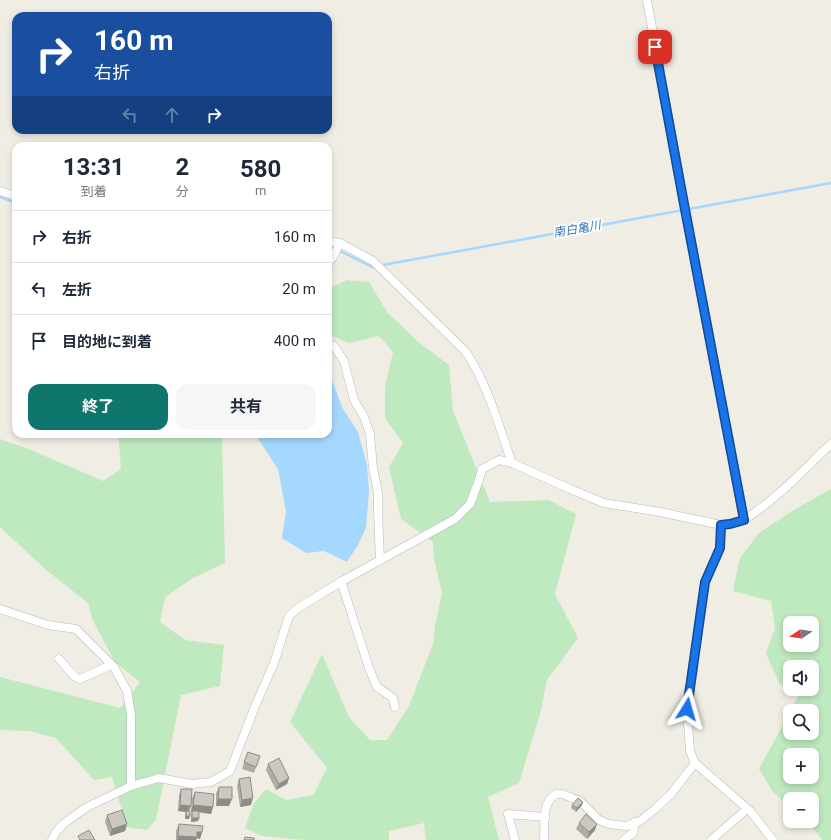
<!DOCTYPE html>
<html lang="ja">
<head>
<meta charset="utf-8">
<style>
	:root { --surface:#fff; --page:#f6f6f7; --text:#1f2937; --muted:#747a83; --line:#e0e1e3; --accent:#0f766e }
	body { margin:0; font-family:Roboto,"Noto Sans JP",sans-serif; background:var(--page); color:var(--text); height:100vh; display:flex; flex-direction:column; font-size:15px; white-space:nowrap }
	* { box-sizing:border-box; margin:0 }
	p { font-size:13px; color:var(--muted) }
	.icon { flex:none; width:22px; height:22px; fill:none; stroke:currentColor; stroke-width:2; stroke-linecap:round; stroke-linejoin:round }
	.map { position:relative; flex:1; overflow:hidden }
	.sheet { position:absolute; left:12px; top:142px; width:320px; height:296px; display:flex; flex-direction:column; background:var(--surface); border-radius:12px; box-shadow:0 2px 6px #0003 }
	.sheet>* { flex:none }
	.guide { position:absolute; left:12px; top:12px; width:320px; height:122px; border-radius:12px; box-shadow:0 2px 6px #0003; background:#1a4fa0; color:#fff; overflow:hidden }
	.needle { width:26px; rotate:257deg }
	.buttons { position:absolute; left:783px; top:616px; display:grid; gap:8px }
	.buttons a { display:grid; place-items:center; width:36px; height:36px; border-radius:8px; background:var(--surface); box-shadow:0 2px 6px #0003; font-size:20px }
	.pin { position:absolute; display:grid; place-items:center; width:34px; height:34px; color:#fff; margin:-17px; border-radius:8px; box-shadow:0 2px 6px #0006 }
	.me { position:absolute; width:44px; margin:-22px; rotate:8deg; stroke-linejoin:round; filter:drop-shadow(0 0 3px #0008) }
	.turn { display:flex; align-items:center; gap:14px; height:84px; padding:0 16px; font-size:18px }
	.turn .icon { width:52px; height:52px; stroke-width:2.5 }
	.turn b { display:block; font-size:28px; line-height:34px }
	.lanes { display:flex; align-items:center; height:38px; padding:0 16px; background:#0003; justify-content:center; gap:20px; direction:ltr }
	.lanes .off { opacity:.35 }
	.eta { display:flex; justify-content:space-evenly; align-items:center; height:68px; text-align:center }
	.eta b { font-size:24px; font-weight:700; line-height:28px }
	.action { display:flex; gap:8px; margin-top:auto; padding:8px 16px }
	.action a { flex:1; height:46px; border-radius:12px; background:var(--accent); color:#fff; font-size:16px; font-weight:700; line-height:46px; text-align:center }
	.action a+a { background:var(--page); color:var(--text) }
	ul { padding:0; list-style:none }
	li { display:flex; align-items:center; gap:12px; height:52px; padding:0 16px; border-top:1px solid var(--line) }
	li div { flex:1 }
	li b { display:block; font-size:15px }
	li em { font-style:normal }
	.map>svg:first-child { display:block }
	.green { fill:#bfe9bf; fill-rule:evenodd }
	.water { fill:#a5d8ff }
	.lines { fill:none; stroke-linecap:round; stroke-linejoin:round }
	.stream { stroke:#a5d8ff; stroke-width:2.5 }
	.minor-casing { stroke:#b7babf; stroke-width:9 }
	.minor { stroke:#fff; stroke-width:8 }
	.wall { fill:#afaca6 }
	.shaded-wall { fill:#8e8c87 }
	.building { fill:#cbc8c1; stroke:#8e8c87 }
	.route-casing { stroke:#114b97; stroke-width:10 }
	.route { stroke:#1a73e8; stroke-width:7 }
	.labels { text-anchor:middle; stroke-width:3.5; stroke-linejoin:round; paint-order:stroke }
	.water-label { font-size:12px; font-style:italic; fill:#3a78b9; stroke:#fff }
</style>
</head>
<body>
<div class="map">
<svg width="831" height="840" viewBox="0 0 831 840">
	<rect width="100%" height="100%" fill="#f0ede4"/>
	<!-- green -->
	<g class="green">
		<path d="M347,280l22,2 18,30 29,28 33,25 4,46 37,91 59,-2 27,14 -21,80 23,44 -31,42 -7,34 -21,69 -31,14 11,43h-73l-2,-17 -35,8v9h-85l-43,-4 -16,-8 8,-23 13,-16 20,11 27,-5 14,-27 -37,-46 32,-68 27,63 21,23h17l22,-34 24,-62 2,-18 7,-33 -8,-34 -1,-17 -32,-23 -12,-52 14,-24 -18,-25v-31l8,-35 -14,-16 -30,7 -21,-9v-45z"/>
		<path d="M117,434h103l2,3 3,126 -32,15 -28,19 -5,25 25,18 39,5 -4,41 -39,9 -25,125 -9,10 -20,-3 -15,-50 -18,3 -38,-42 -27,-7 -29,-1v-53l120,31 20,-26 -25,-20 -23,-43 -4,-16 -43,-34 -45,-42v-88l31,11 72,31 18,-12 -2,-28z"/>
		<path d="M831,489v351h-9l-3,-5 -14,-14h7v-22h-22v8l-17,-15 -14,-23 31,-57v21h22v-22h-21l8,-17 -20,-11 -13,-30 9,-25 -4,-27 -38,-10 7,-33 19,-25 38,-25zM790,623h22v22h-22zM790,667h22v22h-22zM790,755h22v22h-22z"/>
	</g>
	<!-- water -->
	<path class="water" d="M328,373l5,10 10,26 15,23 9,33 2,27 -3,36 -8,17 -11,17 -23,-11 -18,2 -24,-15 4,-27 -8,-42 -23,-35h73z"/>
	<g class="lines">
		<!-- stream -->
		<g class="stream">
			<path d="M0,197l16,6"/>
			<path d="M328,246l4,1 40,20 459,-84"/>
		</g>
		<defs>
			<g id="minor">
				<path d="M647,0l37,204 60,316"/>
				<path d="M0,191l16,5"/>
				<path d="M328,241l12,2 33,18 93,91c22,33 33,74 46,111"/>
				<path d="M328,263l5,-6 7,-14"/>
				<path d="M328,344l6,2 10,15 10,39 10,17 6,17 3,34 5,25v18l2,49"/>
				<path d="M721,525l-1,23 -15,35 -18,126 3,42 5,12 55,48 23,29"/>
				<path d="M341,581l28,87 8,19 16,11 2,9"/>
				<path d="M0,609l48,16 28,4 38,38 13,24 4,24v71"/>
				<path d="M59,659l16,18 5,2 31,-14"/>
				<path d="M52,840l4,-8 7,-8 24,-17 44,-21 28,-8 33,6 19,-2 19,-11 24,-62 20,-46 15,-47 9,-8 46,-28 111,-61 15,-15 9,-24 3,-11 17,-9 13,3 58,26 34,14 56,9 61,13c8,-1 17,-2 24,-6 31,-19 59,-50 86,-75"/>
				<path d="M515,840l-7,-26 37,3"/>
				<path d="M544,840c1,-16 -3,-37 12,-46h6l18,7 19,19 10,4 17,2 14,-5 15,-12 16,-15 24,-31"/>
				<path d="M624,840l9,-7 2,-11"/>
				<path d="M711,840l36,-31"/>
			</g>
		</defs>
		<!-- minor casing -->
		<use href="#minor" class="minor-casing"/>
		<!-- minor -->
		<use href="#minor" class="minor"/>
	</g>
	<!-- wall -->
	<g class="wall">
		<path d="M248,752l12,4 -6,17 -12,-4z"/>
		<path d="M268,764l21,14 -2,6 -11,6 -10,-20z"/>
		<path d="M239,779l12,26 -11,2 -3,-21z"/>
		<path d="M219,787l10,19h-13v-13z"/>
		<path d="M181,789l10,17 -2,5v8h-4v-5l1,-2 -8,-1 1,-16z"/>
		<path d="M195,792l18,15 -2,7 -12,-2v6l-1,3 -7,1v-7l1,-3 -1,-1 1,-13z"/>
		<path d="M583,802l-1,3 -6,7 -5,-4 1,-3z"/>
		<path d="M107,815l20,9 -2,7 -15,5 -5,-14z"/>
		<path d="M579,823l16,7 -8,9 -11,-10z"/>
		<path d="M179,824l23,8 -2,7 -3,-1 -1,2h-20v-9z"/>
	</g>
	<!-- shaded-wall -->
	<g class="shaded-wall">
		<path d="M289,778l-2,6 -11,6 3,-6z"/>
		<path d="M253,798l-2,7 -11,2 2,-7z"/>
		<path d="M218,799h14l-3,7h-13z"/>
		<path d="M583,802l-1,3 -6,7 1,-4z"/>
		<path d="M180,805l11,1 -3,6 -10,-1z"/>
		<path d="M193,805l20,2 -2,7 -20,-3z"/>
		<path d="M186,816h4l-1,3h-4z"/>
		<path d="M192,818h7l-1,3 -7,1z"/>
		<path d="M127,824l-2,7 -15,5 2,-7z"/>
		<path d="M597,824l-2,6 -8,9 2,-7z"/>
		<path d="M197,832h5l-2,7 -3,-1 -1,2h-19l1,-4z"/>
	</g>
	<!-- building -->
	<g class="building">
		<path d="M248,752l12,4 -4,11 -12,-5z"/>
		<path d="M279,758l10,20 -10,6 -11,-20z"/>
		<path d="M250,777l3,21 -11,2 -3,-21z"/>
		<path d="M219,787h13v12h-14z"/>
		<path d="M181,789h11l-1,17 -11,-1z"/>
		<path d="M195,792l19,2 -1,13 -20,-2z"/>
		<path d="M578,798l5,4 -6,6 -5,-3z"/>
		<path d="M122,810l5,14 -15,5 -5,-14z"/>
		<rect x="186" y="811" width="4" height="5"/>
		<rect x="192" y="811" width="7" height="7"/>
		<path d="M586,814l11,10 -8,8 -10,-9z"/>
		<path d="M179,824l24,2 -1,6h-5v5l-19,-1z"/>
		<path d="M89,830l6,10h-15l-2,-4z"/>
		<path d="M245,837l9,1v2h-10z"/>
	</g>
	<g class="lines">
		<defs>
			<path id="route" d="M655,47l29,157 60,316 -14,4 -9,1 -1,23 -15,34 -18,127"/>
		</defs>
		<!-- route casing -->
		<use href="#route" class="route-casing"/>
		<!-- route -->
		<use href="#route" class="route"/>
	</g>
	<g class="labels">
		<!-- water labels -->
		<g class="water-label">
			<text transform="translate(577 229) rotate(-10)" y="4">南白亀川</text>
		</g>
	</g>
</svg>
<div class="buttons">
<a><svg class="needle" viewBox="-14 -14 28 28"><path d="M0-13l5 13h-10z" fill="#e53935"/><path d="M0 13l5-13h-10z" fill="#747a83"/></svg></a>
<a><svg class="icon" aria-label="sound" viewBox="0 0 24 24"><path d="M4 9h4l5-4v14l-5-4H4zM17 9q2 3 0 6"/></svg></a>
<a><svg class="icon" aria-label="search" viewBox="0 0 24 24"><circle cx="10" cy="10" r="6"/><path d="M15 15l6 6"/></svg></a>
<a>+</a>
<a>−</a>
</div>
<div class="pin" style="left:655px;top:47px;background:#d93025"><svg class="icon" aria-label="arrive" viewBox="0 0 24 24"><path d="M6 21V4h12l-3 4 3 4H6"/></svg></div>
<svg class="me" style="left:687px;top:709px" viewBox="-20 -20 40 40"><path d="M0-17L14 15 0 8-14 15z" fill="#1a73e8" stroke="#fff" stroke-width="4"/></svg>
<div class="guide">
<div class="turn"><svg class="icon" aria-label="right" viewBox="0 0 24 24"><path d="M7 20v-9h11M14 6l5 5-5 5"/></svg><div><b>160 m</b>右折</div></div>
<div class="lanes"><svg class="icon off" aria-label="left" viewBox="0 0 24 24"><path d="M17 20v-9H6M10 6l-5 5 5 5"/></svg><svg class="icon off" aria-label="ahead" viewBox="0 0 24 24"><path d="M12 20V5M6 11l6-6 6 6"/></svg><svg class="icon" aria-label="right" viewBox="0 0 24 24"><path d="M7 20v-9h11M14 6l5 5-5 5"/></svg></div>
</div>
<section class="sheet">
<div class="eta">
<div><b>13:31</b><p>到着</p></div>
<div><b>2</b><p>分</p></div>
<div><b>580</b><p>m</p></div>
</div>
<ul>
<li><svg class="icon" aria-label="right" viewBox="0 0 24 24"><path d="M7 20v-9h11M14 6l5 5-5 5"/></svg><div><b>右折</b></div><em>160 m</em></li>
<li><svg class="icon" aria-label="left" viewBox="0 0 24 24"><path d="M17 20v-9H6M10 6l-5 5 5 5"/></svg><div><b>左折</b></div><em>20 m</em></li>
<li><svg class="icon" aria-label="arrive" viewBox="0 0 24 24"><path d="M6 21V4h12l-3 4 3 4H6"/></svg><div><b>目的地に到着</b></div><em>400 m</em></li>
</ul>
<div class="action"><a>終了</a><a>共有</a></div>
</section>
</div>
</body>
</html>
